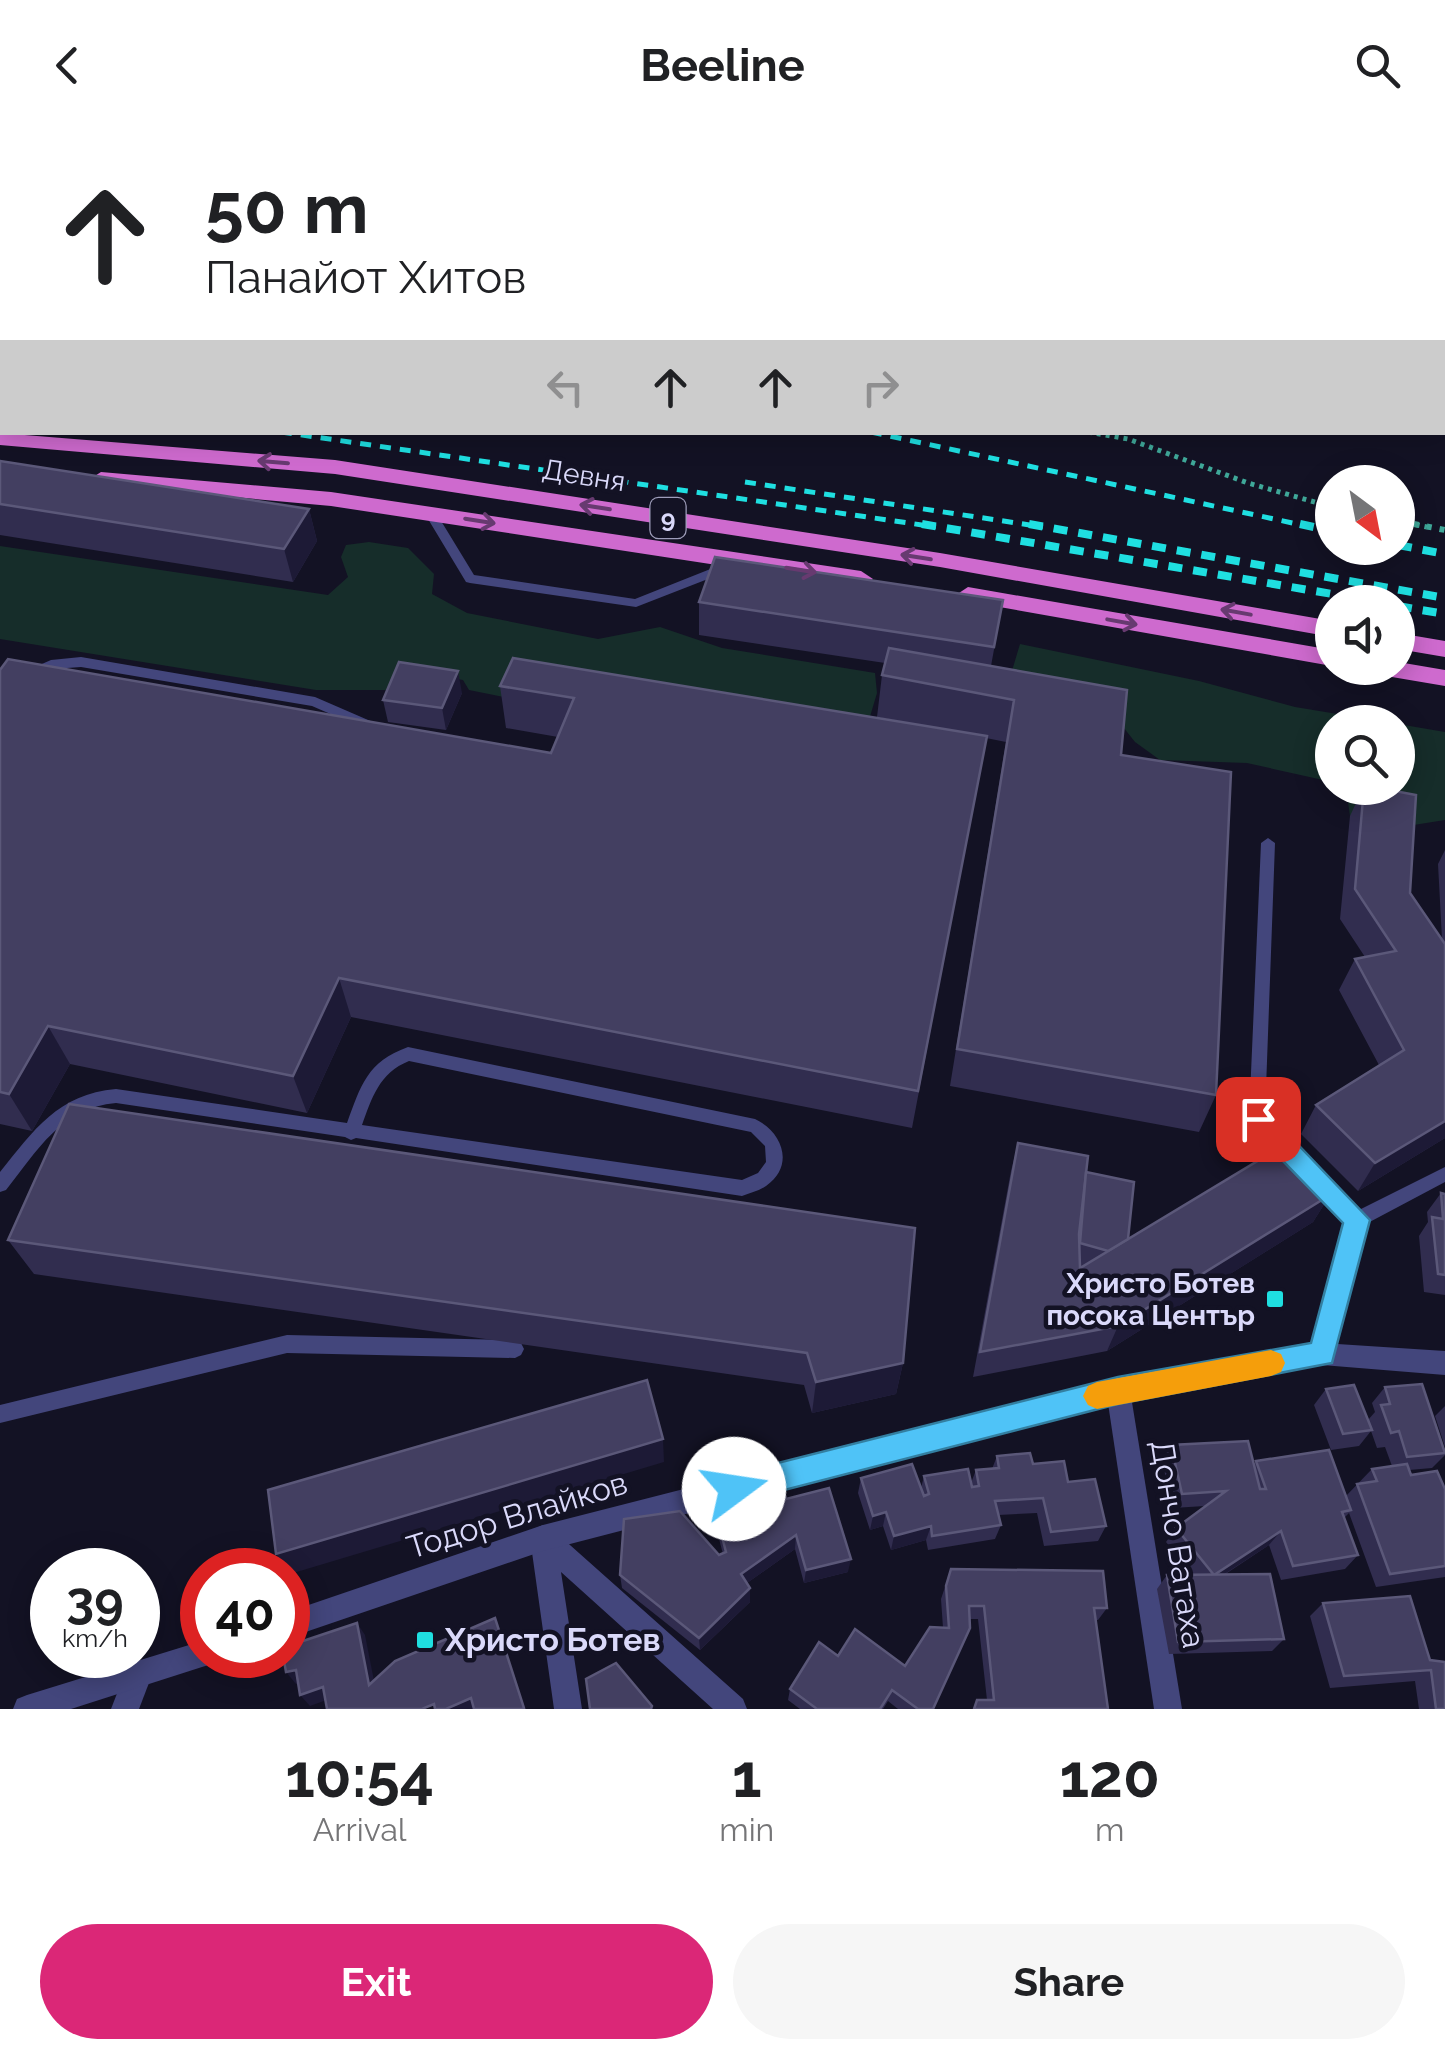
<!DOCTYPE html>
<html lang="en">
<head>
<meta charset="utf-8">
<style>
	:root { --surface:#fff; --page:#f6f6f6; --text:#202124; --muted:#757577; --accent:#db2777 }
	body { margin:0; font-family:Raleway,sans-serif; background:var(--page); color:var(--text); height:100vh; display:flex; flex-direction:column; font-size:38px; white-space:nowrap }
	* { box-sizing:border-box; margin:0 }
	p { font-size:32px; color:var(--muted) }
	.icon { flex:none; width:55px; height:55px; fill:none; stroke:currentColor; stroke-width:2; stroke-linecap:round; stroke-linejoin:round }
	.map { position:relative; height:1579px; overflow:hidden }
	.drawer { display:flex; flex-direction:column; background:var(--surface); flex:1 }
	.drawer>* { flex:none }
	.hud { position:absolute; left:0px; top:0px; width:1445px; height:305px; box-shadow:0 5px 25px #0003; background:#fff; color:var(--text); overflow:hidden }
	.needle { width:65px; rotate:148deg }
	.controls { position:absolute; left:1315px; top:335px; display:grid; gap:20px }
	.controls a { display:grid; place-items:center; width:100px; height:100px; border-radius:50%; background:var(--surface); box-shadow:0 5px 25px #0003; font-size:50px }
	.speed { position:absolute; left:30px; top:1418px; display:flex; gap:20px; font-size:50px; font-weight:700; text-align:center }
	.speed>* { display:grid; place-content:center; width:130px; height:130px; border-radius:50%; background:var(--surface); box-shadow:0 5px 25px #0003; line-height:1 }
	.speed small { font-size:25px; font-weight:400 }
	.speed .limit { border:15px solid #d22; background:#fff; color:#111 }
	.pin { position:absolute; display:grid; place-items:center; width:85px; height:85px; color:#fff; margin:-42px; border-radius:20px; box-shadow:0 5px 15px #0006 }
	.me { position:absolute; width:110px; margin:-55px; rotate:76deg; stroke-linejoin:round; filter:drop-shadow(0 0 8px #0008) }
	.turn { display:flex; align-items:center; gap:35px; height:210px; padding:0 40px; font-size:45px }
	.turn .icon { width:130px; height:130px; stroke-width:2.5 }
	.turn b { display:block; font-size:70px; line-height:85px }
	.lanes { display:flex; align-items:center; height:95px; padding:0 40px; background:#0003; justify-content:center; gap:50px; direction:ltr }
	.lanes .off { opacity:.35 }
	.eta { display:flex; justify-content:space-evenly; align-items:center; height:170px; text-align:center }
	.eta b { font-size:60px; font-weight:700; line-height:70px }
	.primary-button { display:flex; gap:20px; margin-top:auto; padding:20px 40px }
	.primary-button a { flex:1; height:115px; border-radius:60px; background:var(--accent); color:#fff; font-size:40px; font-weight:700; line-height:115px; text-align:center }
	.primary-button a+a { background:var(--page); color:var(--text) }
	header { display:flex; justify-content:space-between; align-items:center; height:130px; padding:0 40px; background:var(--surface); font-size:45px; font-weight:700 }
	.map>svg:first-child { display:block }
	.green { fill:#162d2a }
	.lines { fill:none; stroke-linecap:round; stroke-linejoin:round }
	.path-far1 { stroke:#3fa899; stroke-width:5; stroke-dasharray:4 5; stroke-linecap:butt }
	.path { stroke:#3fa899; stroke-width:6; stroke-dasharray:5 8; stroke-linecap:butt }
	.service { fill:#43467c; fill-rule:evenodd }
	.minor { fill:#43467c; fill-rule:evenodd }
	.tertiary { fill:#43467c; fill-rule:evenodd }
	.trunk { fill:#ce6ace; fill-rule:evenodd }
	.rail-far1 { stroke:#1fdfe1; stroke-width:5; stroke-dasharray:11 9; stroke-linecap:butt }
	.rail { stroke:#1fdfe1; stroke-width:8; stroke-dasharray:14 11; stroke-linecap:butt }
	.wall { fill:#312d4f }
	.shaded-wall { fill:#1d1a36 }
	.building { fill:#433f61; stroke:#5b5879; stroke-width:2.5 }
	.oneway { stroke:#673a70 }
	.route { fill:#4fc3f7; stroke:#337fa1; stroke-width:2.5 }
	.slow { fill:#f59e0b }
	.poi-dot { fill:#1fdfe1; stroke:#131224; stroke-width:4 }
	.labels { text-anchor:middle; stroke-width:9; stroke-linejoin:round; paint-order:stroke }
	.shield { fill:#131224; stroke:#9e9dba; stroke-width:2.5 }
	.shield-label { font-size:25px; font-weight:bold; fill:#dad9fa }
	.street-label { font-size:28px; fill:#dad9fa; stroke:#131224 }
	.poi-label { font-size:28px; font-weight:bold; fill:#dad9fa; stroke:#131224; text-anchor:end }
	.near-street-label { font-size:32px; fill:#dad9fa; stroke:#131224 }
	.near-poi-label { font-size:32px; font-weight:bold; fill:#dad9fa; stroke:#131224; text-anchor:start }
</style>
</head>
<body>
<header><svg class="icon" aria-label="back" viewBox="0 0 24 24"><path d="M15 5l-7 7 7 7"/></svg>Beeline<svg class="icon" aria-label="search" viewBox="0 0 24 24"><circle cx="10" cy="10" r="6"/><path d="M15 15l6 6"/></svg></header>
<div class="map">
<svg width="1445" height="1579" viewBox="0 0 1445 1579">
	<rect width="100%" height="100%" fill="#131224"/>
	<!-- green -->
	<g class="green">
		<path d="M369,412l39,6 26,26 -2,20 35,19 131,26 62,-12 62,21 153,25 2,20 -19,64 -339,-57 -50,-10 -6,-10 -64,-11 -13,21h-70l-316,-51v-93l328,49 20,-18 -7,-20 5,-12z"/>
		<path d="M1020,514l179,37 96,26 91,15h-54v60l-85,-19 -87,-3 -25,-18 -19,-24 -105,-44z"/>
		<path d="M1398,594l47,8v88l-44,7 -51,-11 -4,-28h52z"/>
	</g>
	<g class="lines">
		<!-- path-far1 -->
		<g class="path-far1">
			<path d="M1088,302l40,7 120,44 84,24"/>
			<path d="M1398,391l29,6"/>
		</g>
		<!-- path -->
		<path class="path" d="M1414,394l31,6"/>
		<!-- service -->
		<g class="service">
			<path d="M431,380l4,1 39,64 161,24 88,-35h8l2,3 -2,3 -95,37 -166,-24 -4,-1 -41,-68z"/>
			<path d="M81,527l234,40 60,26 2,3 -2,3h-10l-53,-23 -231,-39 -28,2 -20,9 -7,-5 2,-3 23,-10z"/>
			<path d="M1268,708l7,5 -10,273 94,94 86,-43v15l-81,43 -33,129 -3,6 -6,3 -6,-3 -3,-6 35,-132 -99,-103 12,-276z"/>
			<path d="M408,917l347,72c28,13 40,47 11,67 -7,5 -16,7 -24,10l-386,-58 -5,2 -6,-3 -229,-34c-55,5 -78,47 -110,87l-6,2v-20c34,-42 58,-78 116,-83l231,34c14,-38 20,-61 61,-76zM409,931l342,71 14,14 1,16 -8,11 -16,7 -380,-55c10,-27 17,-52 47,-64z"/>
			<path d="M287,1205l228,5 6,3 3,6 -3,6 -6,3 -228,-5 -287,70v-18z"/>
		</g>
		<!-- minor -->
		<g class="minor">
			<path d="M1118,1248l9,4 3,8 52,319h-28l-48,-319 3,-8z"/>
			<path d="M543,1395l9,4 191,170 4,10h-34l-152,-137 21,137h-28l-24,-171 4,-9z"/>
			<path d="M138,1531l10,4 4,10 -13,34h-28l17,-44z"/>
		</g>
		<!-- tertiary -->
		<g class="tertiary">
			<path d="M1322,1213l123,8v24l-123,-10 -204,37 -575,149 -255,87v-26l255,-87 575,-147z"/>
			<path d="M202,1511v14h13l-3,9 -10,3 -131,42h-58l4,-10 10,-4z"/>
		</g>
		<!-- trunk -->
		<g class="trunk">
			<path d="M0,303l335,27 605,93 392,68v16l-392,-70 -605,-93 -335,-29z"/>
			<path d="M101,342l230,20 530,79 12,8 -12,8 -530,-81 -238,-22 -3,-5z"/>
			<path d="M968,457l364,63v16l-372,-66 -4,-5z"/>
			<path d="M1398,503l47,8v16l-47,-8z"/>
			<path d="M1398,532l47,8v16l-59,-10 -12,-8h24z"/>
		</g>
		<!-- rail-far1 -->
		<g class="rail-far1">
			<path d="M281,302l655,95"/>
			<path d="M871,302l440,95"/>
			<path d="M745,352l298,45"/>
		</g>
		<!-- rail -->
		<g class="rail">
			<path d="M922,394l457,78"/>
			<path d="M1029,394l416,74"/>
			<path d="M1300,394l32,7"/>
			<path d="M1398,415l47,9"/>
			<path d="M1398,476l47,8"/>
		</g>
	</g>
	<!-- wall -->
	<g class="wall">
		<path d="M0,331l309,48 8,32 -24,41 -293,-47z"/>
		<path d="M1003,470l-12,66 130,89 95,340 -17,37 -249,-46 56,-344 -20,-4 -74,390 -561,-111 -44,96 -237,-49 -38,67 -32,-7v-454l551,83 7,-16 -52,-9 -6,-42 404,36 -27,-5 5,-42 3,-12 -186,-28v-33z"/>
		<path d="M462,563l-16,37 -58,-8 -5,-22z"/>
		<path d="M1363,658h16l31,105 32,46 -4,-75 7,-14v288l-87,53 -57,-57 15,-29 63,-40 -40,-75 16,-31 10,-2 -25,-38 10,-103z"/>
		<path d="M1018,1013l68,29 42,67 202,-44 -17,27 -206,129 -134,26 38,-206z"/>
		<path d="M1441,1063l4,1v101l-21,-3 -5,-56 9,-14 -1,-10z"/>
		<path d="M8,1110l895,123 -7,31 -84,19 -8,-28 -770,-111z"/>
		<path d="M1385,1257l60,62v6l-13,13 -23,2 2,5 34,14v88l-69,10 -27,-74 -5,5 14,37 -13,14 -64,11 -12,-35 -45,30 60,64 -12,12 -103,3 -12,-65 10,-14h26l-27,-33 10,-14 29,-22 -32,2 -11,-47 9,-16 83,19 2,-3 90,35 26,-27 20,-3 -7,-19 -8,1 -6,-17 -12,15 -28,4 -17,-45 12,-16 42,31 7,-8 -3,-9z"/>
		<path d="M1445,1271v46l-10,-31 10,-10z"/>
		<path d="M997,1326l36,8 35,18 38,44 -8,15 -54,5 -7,-33 -39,2 3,10 -6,14 -67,11 -2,-10 -35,10 -8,-24 -13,4 -12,-37 3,-15 60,10 3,-12 47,7 5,-13 16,-1z"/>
		<path d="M786,1369l62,73 -44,11 -9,-34 -48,34 3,5v14l-50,48 -78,-62 -2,-13 103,-21 -9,-34v-14z"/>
		<path d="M951,1439l156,39 -9,12h-3l13,89h-135l4,-9h10l-9,-81h-8l-37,90h-35l-10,-8 -5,8h-83l-12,-9 2,-11 48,-33 67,10 38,-38 -2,-29z"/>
		<path d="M1323,1473l107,57 15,49h-26l-4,-28 -85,7 -20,-72z"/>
	</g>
	<!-- shaded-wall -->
	<g class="shaded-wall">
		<path d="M309,379l8,32 -24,41 -9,-33z"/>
		<path d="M458,541l4,22 -16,37 -4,-22z"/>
		<path d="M339,848l12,39 -44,96 -14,-37z"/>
		<path d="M48,896l22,38 -38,67 -23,-37z"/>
		<path d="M1445,991v17l-87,53 17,-28z"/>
		<path d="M1330,1065l-17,27 -206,129 11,-25z"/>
		<path d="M903,1233l-7,31 -84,19 4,-31z"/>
		<path d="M663,1309l1,23 -374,112 -14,-20z"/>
		<path d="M886,1382l-3,14 -13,4 3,-14z"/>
		<path d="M931,1396l-5,14 -35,10 3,-14z"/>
		<path d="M1281,1401l-12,14 -66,43 11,-13z"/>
		<path d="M796,1405l-1,14 -55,39 1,-14z"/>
		<path d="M851,1429l-3,13 -44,11 2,-13z"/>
		<path d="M750,1458v14l-50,48 -1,-12z"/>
		<path d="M357,1493l8,12 12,61 -8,-11z"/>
		<path d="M296,1540l9,11 -9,3 -10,-12z"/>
		<path d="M323,1557l9,11 -22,8 -10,-11z"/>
		<path d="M471,1568l5,11h-30z"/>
	</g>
	<!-- building -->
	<g class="building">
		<path d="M0,331l309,48 -25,40 -284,-45z"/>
		<path d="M715,427l288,43 -9,47 -295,-45z"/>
		<path d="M889,518l238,42 -6,65 110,17 -15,323 -259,-46 57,-349 -132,-25z"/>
		<path d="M513,528l474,78 -69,355 -579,-113 -46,98 -245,-50 -39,68 -9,-2v-422l8,-11 543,94 23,-55 -74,-12z"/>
		<path d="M399,532l59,9 -16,37 -59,-8z"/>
		<path d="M1364,658h15l37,7 -6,98 35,51v177l-70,42 -59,-58 88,-55 -49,-91 41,-8 -41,-62z"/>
		<path d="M69,974l846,124 -12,135 -87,19 -9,-29 -799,-113z"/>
		<path d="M1018,1013l70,13 -9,78 1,34 204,-123 46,50 -212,131 -138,26z"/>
		<path d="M1086,1042l48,10 -6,57 -20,12 -28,-8z"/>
		<path d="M1441,1063l4,1v81l-7,-1 -6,-57 11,2z"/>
		<path d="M647,1250l16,59 -387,115 -8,-64z"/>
		<path d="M1422,1254l23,69 -38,4 -8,-26 -8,2 -10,-28 9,-1 -5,-17z"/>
		<path d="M1354,1255l18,45 -29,4 -17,-45z"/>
		<path d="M1248,1311l12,48h6l-10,-28 73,-11 22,60 -9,2 16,43 -65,11 -12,-35 -67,44 -38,-47 50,-37 -44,3 -11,-49z"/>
		<path d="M1030,1323l3,11 31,-3 4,21 27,-3 11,47 -55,6 -8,-34 -48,3 6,24 -69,11 -1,-10 -37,10 -8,-24 -13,4 -12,-38 51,-14 12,32 5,-2 -5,-18 44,-7 4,18 7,-1 -3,-16 23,-2 -2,-12z"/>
		<path d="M1407,1334l4,11 26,-4 8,18v77l-55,8 -33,-90 20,-3 -5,-12z"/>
		<path d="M829,1358l22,71 -45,11 -10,-35 -55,39 9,14 -51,50 -79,-63 4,-56 56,-8 39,44 7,-3 -12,-46 70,-14 2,7z"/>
		<path d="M951,1439l152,2 4,37h-13l14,101h-134l3,-9h17l-10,-94h-15l1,22 -37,81h-15l-26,-19 -12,19h-63l-27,-20 29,-47 19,14 17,-27 50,37 25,-39 19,1 -3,-42z"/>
		<path d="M1270,1444l14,65 -106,3 -11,-67z"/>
		<path d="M1410,1466l20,64 15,2v47h-9l-5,-39 -87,6 -21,-73z"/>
		<path d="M495,1488l29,90 -2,1h-48l-3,-11 -25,11h-11l-1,-5 -12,5h-95l-4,-22 -23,8 -4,-25 -10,2 -3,-17h5v-9l69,-23 12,62 26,-24z"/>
		<path d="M616,1533l36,43 -1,3h-61l-4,-30z"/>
	</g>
	<!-- one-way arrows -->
	<defs><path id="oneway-shaft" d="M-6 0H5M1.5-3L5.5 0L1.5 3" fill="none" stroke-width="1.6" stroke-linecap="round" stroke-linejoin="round" transform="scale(2.5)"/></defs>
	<g class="oneway">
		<use href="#oneway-shaft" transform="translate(273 332) rotate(-175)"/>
		<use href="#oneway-shaft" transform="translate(595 377) rotate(-171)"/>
		<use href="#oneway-shaft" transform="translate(480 391) rotate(9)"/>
		<use href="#oneway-shaft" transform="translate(916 427) rotate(-171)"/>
		<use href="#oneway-shaft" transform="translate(801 440) rotate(9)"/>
		<use href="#oneway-shaft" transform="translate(1236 482) rotate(-170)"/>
		<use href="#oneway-shaft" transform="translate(1122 492) rotate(10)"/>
	</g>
	<!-- route -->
	<path class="route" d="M1258,978l8,3 104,109 -38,143 -214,41 -384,99 -10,-4 -4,-10 4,-10 10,-5 384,-97 193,-34 32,-120 -94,-97 -4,-7 4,-8z"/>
	<!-- slow -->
	<path class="slow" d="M1271,1220l10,4 4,9 -4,9 -10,4 -174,33 -9,-4 -5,-9 5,-10 9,-4z"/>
	<!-- markers -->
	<g class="poi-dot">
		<rect x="1265" y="1159" width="20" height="20" rx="5"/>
		<rect x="415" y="1500" width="20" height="20" rx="5"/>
	</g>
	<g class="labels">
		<!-- shield labels -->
		<rect class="shield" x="650.5" y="368" width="35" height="40" rx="8"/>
		<g class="shield-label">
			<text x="668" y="397">9</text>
		</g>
		<!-- street labels -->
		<g class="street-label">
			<text transform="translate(584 345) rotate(9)" y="10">Девня</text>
		</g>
		<!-- poi labels -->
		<g class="poi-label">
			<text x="1255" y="1163">Христо Ботев<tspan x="1255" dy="32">посока Център</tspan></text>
		</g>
		<!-- near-street labels -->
		<g class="near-street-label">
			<text transform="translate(517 1385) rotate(-17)" y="11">Тодор Влайков</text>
			<text transform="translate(1178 1414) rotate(81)" y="11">Дончо Ватаха</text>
		</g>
		<!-- near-poi labels -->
		<g class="near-poi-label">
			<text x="445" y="1521">Христо Ботев</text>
		</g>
	</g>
</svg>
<div class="controls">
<a><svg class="needle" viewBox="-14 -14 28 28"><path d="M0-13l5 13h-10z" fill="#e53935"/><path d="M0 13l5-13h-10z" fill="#757577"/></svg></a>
<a><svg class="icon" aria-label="sound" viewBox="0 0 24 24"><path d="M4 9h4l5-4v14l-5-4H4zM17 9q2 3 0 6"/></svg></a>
<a><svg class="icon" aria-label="search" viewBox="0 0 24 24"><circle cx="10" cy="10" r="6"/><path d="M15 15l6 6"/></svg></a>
</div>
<div class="speed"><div>39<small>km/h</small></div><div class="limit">40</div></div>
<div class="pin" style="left:1258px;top:989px;background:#d93025"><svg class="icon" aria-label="arrive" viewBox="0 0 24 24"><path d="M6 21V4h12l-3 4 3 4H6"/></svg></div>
<svg class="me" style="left:734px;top:1359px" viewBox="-20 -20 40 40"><circle r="19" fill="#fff"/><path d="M0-13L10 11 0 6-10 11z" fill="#4fc3f7"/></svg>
<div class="hud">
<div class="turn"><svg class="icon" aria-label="ahead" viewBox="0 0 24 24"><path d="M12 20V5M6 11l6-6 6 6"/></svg><div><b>50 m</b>Панайот Хитов</div></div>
<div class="lanes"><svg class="icon off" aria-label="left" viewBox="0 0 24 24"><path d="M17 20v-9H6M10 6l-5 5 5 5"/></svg><svg class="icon" aria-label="ahead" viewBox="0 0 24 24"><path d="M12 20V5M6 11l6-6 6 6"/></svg><svg class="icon" aria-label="ahead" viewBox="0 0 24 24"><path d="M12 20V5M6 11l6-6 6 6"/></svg><svg class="icon off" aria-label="right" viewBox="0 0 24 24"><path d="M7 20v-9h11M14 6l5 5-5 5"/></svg></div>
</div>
</div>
<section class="drawer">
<div class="eta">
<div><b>10:54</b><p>Arrival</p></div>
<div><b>1</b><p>min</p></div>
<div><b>120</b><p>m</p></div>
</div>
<div class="primary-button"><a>Exit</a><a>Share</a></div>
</section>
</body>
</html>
